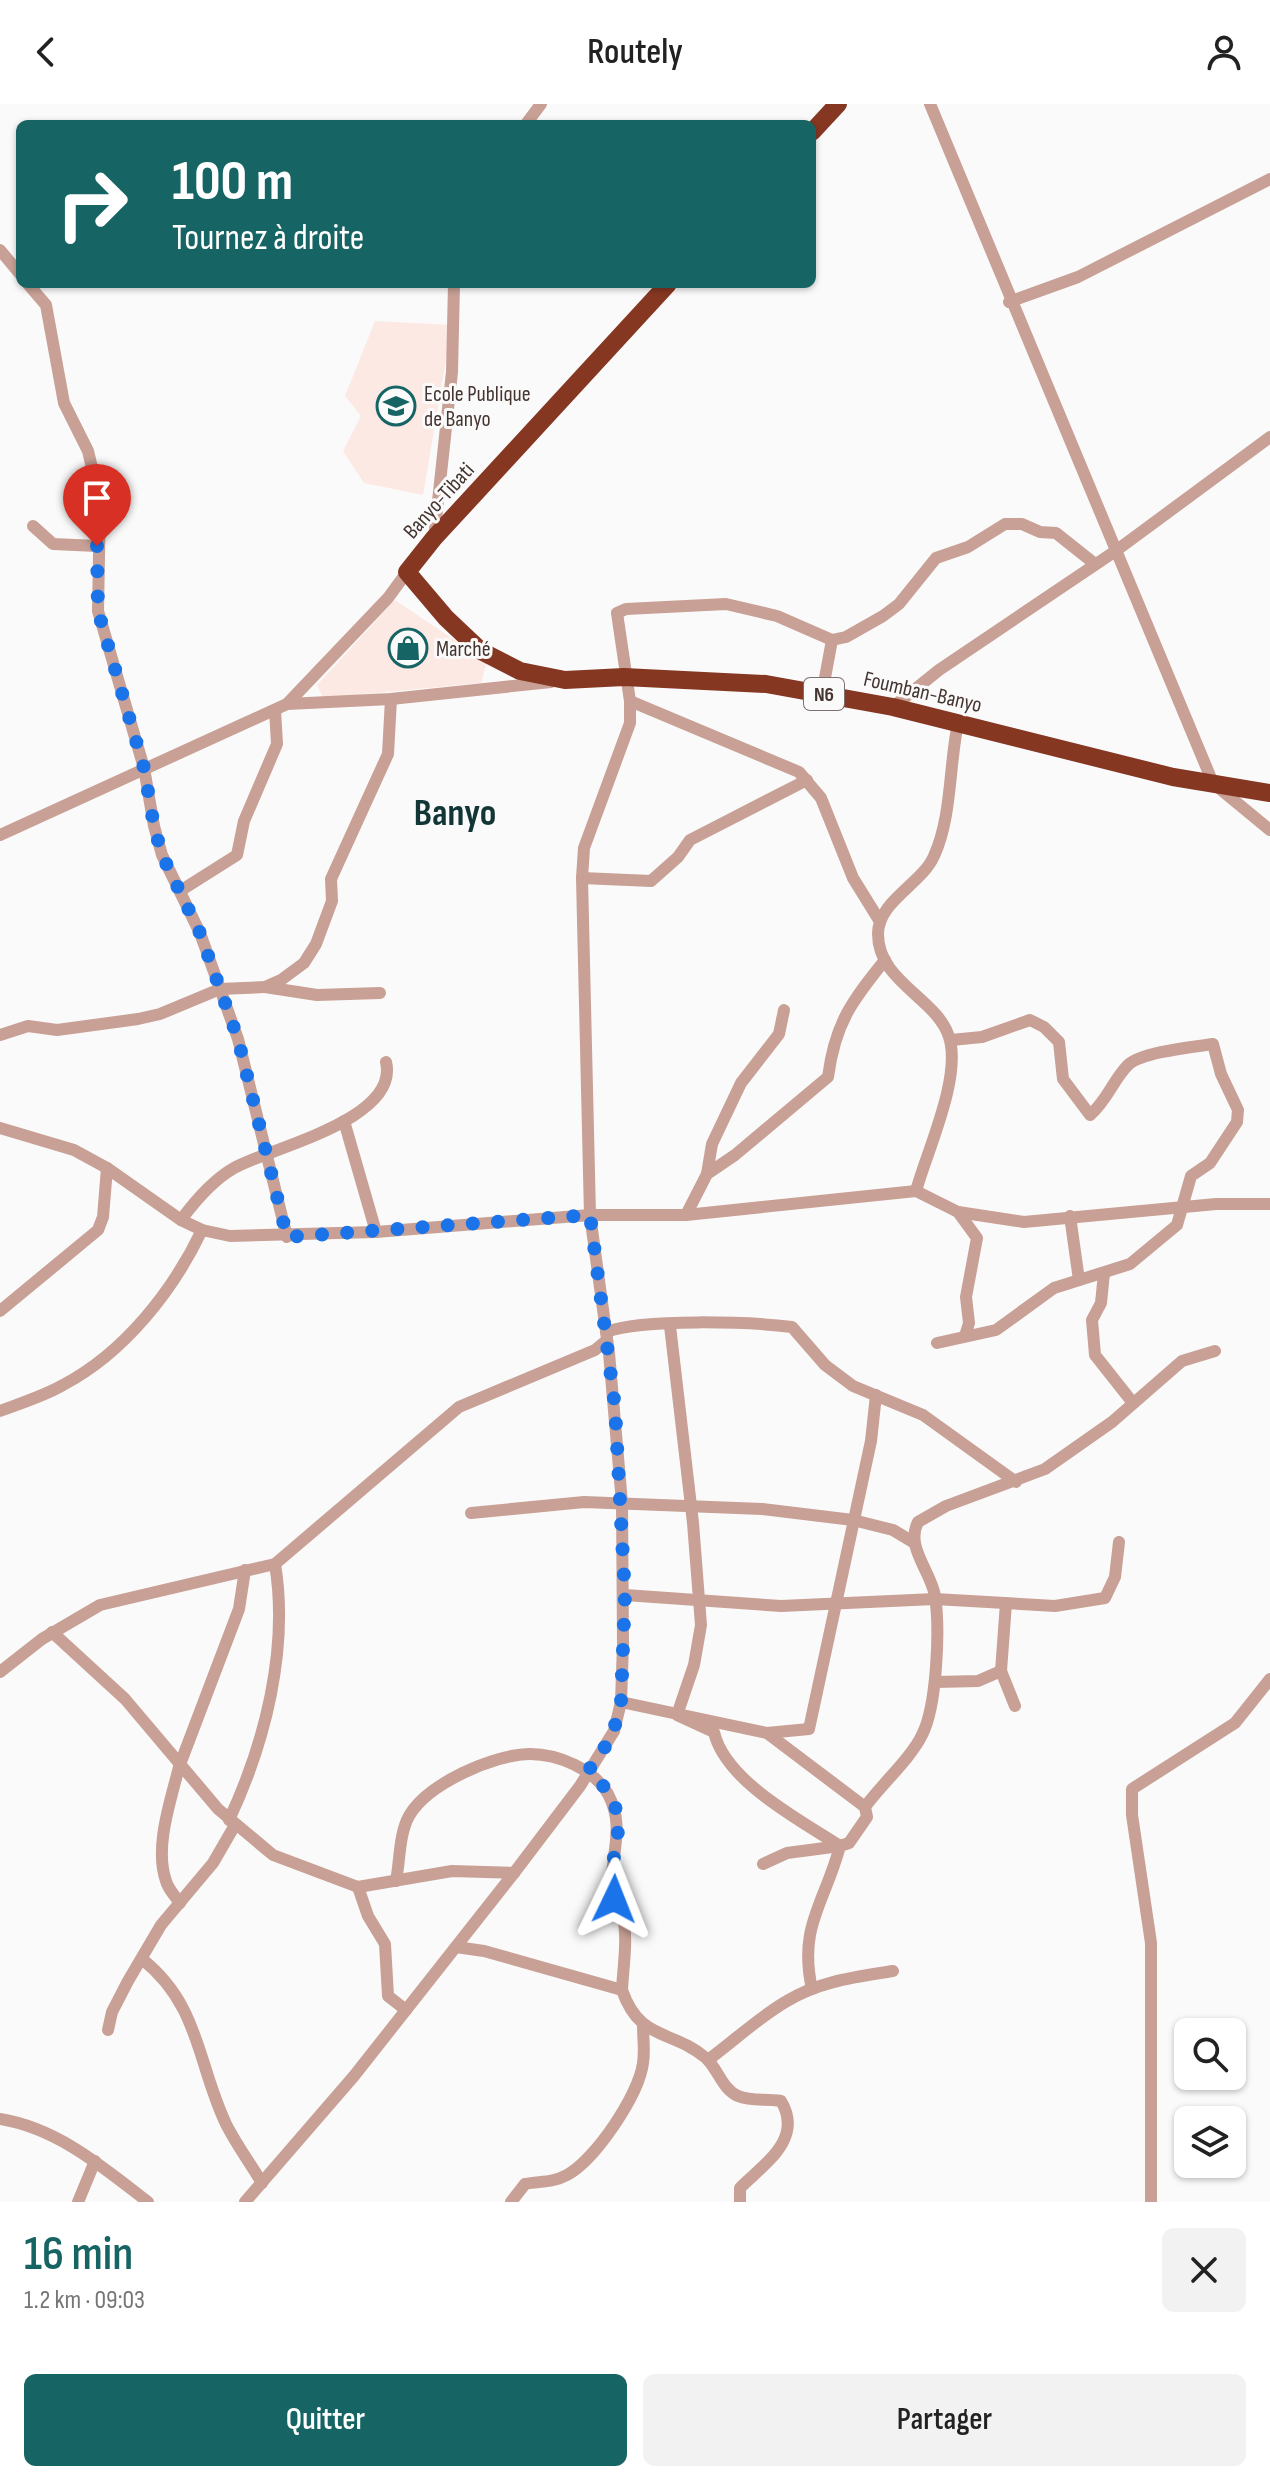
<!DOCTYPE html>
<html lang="fr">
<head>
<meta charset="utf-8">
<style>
	:root { --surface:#fff; --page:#f2f2f2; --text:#222; --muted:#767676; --accent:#166564 }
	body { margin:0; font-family:"Sofia Sans Condensed",sans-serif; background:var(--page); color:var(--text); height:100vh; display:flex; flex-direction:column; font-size:30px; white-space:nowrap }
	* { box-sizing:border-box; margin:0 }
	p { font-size:26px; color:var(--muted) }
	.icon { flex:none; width:44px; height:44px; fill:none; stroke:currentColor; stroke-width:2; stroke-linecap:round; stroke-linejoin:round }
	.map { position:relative; height:2098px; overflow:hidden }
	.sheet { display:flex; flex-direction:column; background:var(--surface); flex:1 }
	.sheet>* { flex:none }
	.hud { position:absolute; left:16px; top:16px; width:800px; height:168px; border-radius:12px; box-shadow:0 2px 6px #0004; background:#166564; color:#fff; overflow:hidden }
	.controls { position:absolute; left:1174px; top:1914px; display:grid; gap:16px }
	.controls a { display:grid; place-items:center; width:72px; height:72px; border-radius:12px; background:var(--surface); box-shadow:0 2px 6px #0004; font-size:40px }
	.pin { position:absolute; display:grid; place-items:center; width:68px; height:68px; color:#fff; margin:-82px -34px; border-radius:50% 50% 50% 0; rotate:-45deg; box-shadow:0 0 8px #0007 }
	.pin .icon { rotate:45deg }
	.me { position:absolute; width:88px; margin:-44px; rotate:2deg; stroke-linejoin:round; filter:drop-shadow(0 0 6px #0008) }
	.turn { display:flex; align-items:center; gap:28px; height:168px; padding:0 24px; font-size:36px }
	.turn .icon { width:104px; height:104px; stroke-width:2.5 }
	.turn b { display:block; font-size:56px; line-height:68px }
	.round { display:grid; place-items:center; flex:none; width:84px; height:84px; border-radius:12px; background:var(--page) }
	.overview { display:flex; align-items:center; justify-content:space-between; height:136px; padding:0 24px }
	h1 { font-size:48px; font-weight:600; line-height:60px; color:var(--accent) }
	.cta { display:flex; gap:16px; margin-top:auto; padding:16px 24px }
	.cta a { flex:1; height:92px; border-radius:12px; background:var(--accent); color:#fff; font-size:32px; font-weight:600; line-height:92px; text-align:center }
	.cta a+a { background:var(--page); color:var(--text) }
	header { display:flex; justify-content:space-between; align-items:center; height:104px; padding:0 24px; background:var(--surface); font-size:36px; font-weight:600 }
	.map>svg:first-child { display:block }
	.built { fill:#fde9e4 }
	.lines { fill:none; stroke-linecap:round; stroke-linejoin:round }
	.minor { stroke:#c8a095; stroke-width:12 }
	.highway { stroke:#863722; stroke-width:18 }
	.route { stroke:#1a73e8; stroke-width:14; stroke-dasharray:0 25.2 }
	.labels { text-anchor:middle; stroke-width:6; stroke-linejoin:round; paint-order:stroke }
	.shield { fill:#fafafa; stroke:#7b706d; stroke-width:2 }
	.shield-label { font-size:20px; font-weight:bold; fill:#453531 }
	.poi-label { font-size:22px; fill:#453531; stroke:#fafafa; text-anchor:start }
	.street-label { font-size:22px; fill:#453531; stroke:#fafafa }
	.town-label { font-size:38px; font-weight:bold; fill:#123535; stroke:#fafafa }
</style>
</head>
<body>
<header><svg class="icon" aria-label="back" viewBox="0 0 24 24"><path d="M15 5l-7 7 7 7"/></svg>Routely<svg class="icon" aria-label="person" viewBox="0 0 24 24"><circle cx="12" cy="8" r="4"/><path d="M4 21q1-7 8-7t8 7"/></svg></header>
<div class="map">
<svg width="1270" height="2098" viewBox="0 0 1270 2098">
	<rect width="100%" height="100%" fill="#fafafa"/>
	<!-- built -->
	<g class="built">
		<path d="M375,217l77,4 -29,170 -59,-12 -21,-32 18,-35 -16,-20z"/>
		<path d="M395,496l92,62 -6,21 -158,15 -6,-13z"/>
	</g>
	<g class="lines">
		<!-- minor -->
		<g class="minor">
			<path d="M930,0l283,679 57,47"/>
			<path d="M526,20l15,-20"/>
			<path d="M0,146l20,24"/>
			<path d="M28,180l18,21 18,98 24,48 12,50 -2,110 46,157 10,58 8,29 38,78 38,106 49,198"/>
			<path d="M1009,198l69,-25 192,-98"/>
			<path d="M33,422l20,18 44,2"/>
			<path d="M434,434l18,-166 2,-88"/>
			<path d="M822,590l10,-54"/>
			<path d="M630,597l169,71 22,26 32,80 26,42"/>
			<path d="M287,600l104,-5 160,-17"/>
			<path d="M893,603l46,-37 178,-120 153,-113"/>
			<path d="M0,731l287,-131 101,-106 19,-26"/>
			<path d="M582,774l69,3 27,-24 12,-17 117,-60"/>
			<path d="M180,787l57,-36 7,-34 33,-77 -2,-34"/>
			<path d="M265,883l52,8 63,-2"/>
			<path d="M0,931l28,-9 29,4 81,-11 22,-5 60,-25 45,-2 16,-7 23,-17 12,-19 16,-43 -1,-22 57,-125 3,-55"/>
			<path d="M344,1017l32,111"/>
			<path d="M0,1024l74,22 33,18 74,52 21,10 28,6 146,-4 214,-17h96l230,-24 42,21 66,10 192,-18h54"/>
			<path d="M707,1070l5,-30 29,-61 38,-49 5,-24"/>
			<path d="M916,1087c11,-40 46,-114 33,-154 -12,-39 -71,-55 -71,-103 0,-33 44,-50 56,-78 18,-39 15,-91 24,-133"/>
			<path d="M958,1108l19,26 -11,59 3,26 -4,13"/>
			<path d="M686,1111l21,-41 28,-19 93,-78c7,-54 24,-76 57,-117"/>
			<path d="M1070,1112l9,64"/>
			<path d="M181,1116c14,-19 32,-40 53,-52 35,-20 166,-48 152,-106"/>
			<path d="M1104,1169l-3,30 -9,17 3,35 38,48"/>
			<path d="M0,1207l98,-81 5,-13 4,-49"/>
			<path d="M670,1222l23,197 8,102 -7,40 -17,50 37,17c11,49 86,88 126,114"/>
			<path d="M606,1228c37,-14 145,-10 186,-5l33,38 28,21 70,29 93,67"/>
			<path d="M937,1239l59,-13 58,-42 76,-24 47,-39 14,-49 19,-13 27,-41 1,-12 -17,-36 -8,-30c-20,3 -71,8 -85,21 -15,15 -21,36 -38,50l-27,-36 -4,-37 -15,-15 -14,-7 -48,17 -31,3"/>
			<path d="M0,1307c21,-8 44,-15 63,-26 61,-32 110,-94 139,-155"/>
			<path d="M471,1409l113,-11 178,7 91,11 40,10 20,12"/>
			<path d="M625,1491l156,11 154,-7 120,7 50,-8 10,-21 4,-35"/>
			<path d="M1006,1499l-5,68 14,35"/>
			<path d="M52,1528l73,67 93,110 55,46 85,32 94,-16 62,2"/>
			<path d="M0,1568l42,-33 58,-34 175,-41 184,-157 136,-57 12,-10"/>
			<path d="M936,1578l42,-1 23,-10"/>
			<path d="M621,1598l146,31 98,74"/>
			<path d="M767,1629l42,-4 62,-288 5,-46"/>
			<path d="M229,1716c36,-77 60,-171 46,-256"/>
			<path d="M763,1760l24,-11 53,-7"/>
			<path d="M396,1777c4,-20 3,-47 13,-65 18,-32 85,-62 121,-62 28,0 64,15 78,40 18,34 2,60 4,95 1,11 8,18 11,28 5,22 0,51 -1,73 18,52 50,39 84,68 12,11 16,31 32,38 14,6 28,2 43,5 23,38 -17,63 -41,87v14"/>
			<path d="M358,1783l10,29 17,28 3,52 18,14"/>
			<path d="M180,1799c-5,-7 -12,-14 -14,-22 -12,-34 5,-81 13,-114l60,-158 6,-39"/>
			<path d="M456,1843l28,4 138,39"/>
			<path d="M142,1855c58,46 55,104 84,165 10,20 24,39 36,59"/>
			<path d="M812,1885c-14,-63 13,-86 28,-143l9,-3 18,-26 -2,-10c16,-22 46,-49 57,-72 15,-29 18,-106 13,-139 -4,-25 -30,-49 -17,-74l28,-16 99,-37 67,-47 70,-61 33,-10"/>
			<path d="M108,1926l4,-18 16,-31 33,-56 52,-62 22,-38"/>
			<path d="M708,1956c26,-19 51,-43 79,-59 33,-20 69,-24 106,-30"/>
			<path d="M0,2015c57,9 103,48 148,83"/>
			<path d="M78,2098l17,-41"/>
			<path d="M245,2098l109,-126 160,-203 66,-87 34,-55 7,-29 2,-58 -1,-141 -13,-150 -19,-138 -8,-337 2,-30 46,-125v-22l-13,-88 9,-4 100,-5 51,12 55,24 14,-3 37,-21 16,-12 37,-46 32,-11 37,-23h17l18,8 16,1 39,31"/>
			<path d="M511,2098l14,-18c15,-3 27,-1 42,-9 28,-15 72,-80 76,-112 2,-12 0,-25 0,-37"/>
			<path d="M1151,2098v-259l-19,-128v-26l103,-66 35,-44"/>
		</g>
		<!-- highway -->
		<g class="highway">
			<path d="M812,28l26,-28"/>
			<path d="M668,180l-234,254 -27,34 39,46 35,33 39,20 45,9 59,-3 142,7 127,23 280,70 97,16"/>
		</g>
	</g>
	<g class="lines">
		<!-- route -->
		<path class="route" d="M97,442l1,65 46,157 10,58 8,29 38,78 38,106 49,198 303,-22 25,192 10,188 -4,107 -9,35 -24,34c57,47 13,83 26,128"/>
	</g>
	<!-- icons -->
	<defs>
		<symbol id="school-ring" viewBox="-11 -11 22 22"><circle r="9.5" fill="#fafafa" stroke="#166564" stroke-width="1.5"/><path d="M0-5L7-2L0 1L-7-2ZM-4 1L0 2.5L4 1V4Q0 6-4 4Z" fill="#166564"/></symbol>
		<symbol id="shop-ring" viewBox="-11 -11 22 22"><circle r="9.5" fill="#fafafa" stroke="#166564" stroke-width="1.5"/><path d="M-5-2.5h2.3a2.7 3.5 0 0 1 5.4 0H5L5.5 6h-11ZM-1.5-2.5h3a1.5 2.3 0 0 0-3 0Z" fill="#166564"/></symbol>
	</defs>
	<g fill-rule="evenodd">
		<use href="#school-ring" x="374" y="280" width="44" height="44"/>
		<use href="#shop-ring" x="386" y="522" width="44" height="44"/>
	</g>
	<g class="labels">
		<!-- shield labels -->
		<rect class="shield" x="804" y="574" width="40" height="32" rx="6"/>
		<g class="shield-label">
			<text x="824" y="597">N6</text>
		</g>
		<!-- poi labels -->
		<g class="poi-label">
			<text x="424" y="297">Ecole Publique<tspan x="424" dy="25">de Banyo</tspan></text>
			<text x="436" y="552">Marché</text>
		</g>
		<!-- street labels -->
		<g class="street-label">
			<text transform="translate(438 396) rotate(-48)" y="8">Banyo-Tibati</text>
			<text transform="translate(923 587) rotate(13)" y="8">Foumban-Banyo</text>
		</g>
		<!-- town labels -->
		<g class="town-label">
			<text x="455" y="721">Banyo</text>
		</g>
	</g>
</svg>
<div class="controls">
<a><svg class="icon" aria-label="search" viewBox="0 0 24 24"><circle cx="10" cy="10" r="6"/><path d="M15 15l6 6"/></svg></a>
<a><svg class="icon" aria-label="layers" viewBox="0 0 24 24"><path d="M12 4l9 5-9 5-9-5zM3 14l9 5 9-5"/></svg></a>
</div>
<div class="pin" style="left:97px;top:442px;background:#d93025"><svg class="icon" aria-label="arrive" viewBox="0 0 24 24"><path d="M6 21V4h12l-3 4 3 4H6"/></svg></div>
<svg class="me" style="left:614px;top:1795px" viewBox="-20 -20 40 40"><path d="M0-17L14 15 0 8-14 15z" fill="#1a73e8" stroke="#fff" stroke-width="4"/></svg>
<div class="hud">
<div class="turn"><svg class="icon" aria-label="right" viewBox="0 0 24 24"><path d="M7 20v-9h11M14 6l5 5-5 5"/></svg><div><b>100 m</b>Tournez à droite</div></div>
</div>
</div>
<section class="sheet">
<div class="overview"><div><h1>16 min</h1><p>1.2 km · 09:03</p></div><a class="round"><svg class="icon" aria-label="close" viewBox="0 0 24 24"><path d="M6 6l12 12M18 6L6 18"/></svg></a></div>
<div class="cta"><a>Quitter</a><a>Partager</a></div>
</section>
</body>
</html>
